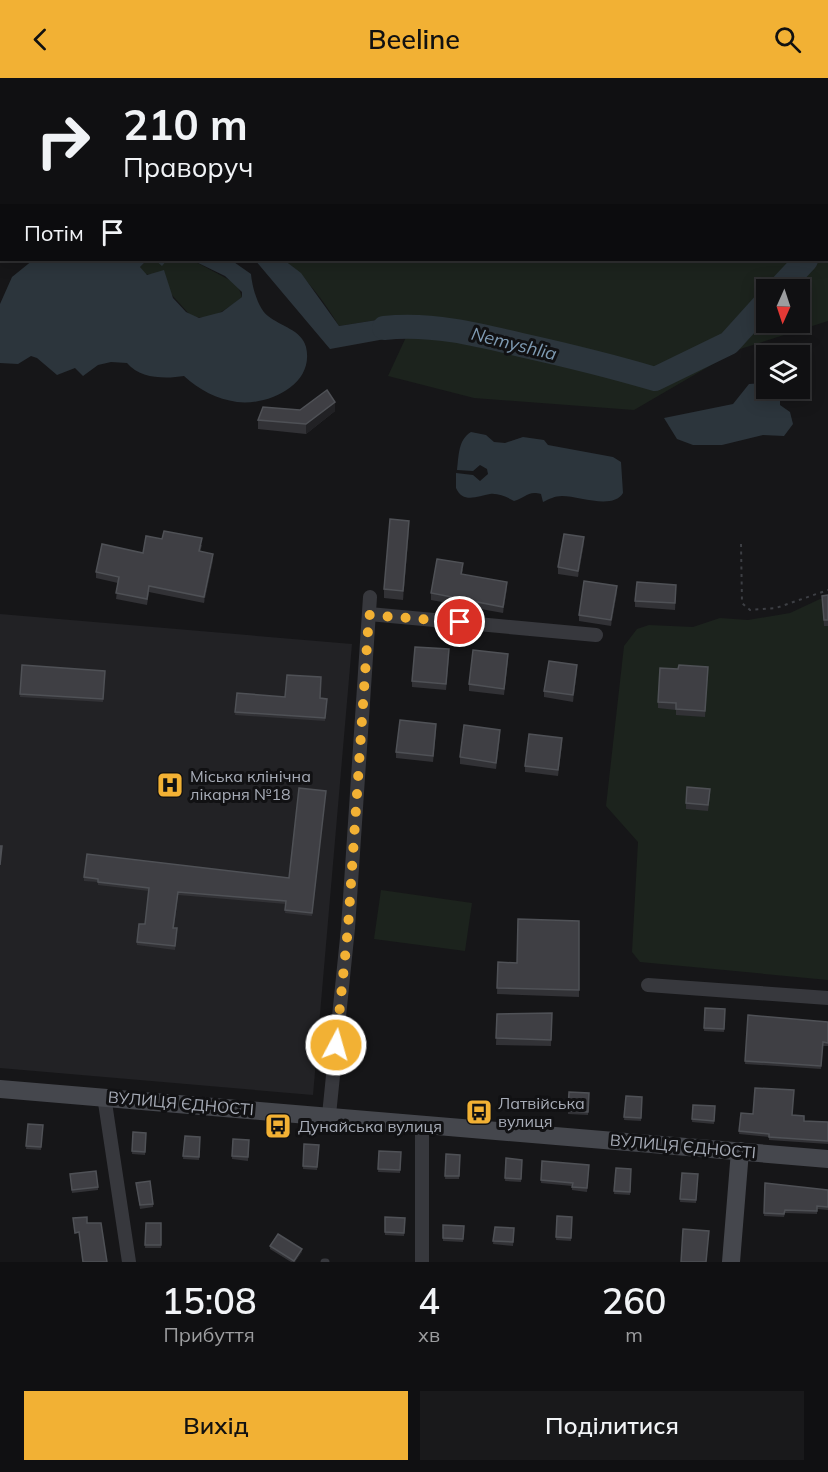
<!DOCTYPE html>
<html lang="uk">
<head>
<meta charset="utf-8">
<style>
	:root { --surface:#101012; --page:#19191b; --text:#f1f3f6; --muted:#9c9d9f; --line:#303032; --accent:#f2b134 }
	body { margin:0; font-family:Mulish,sans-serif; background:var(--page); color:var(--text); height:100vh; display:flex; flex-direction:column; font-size:22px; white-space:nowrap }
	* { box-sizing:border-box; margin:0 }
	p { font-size:20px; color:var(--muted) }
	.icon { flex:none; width:33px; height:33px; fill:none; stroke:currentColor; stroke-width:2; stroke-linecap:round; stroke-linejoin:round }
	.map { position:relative; height:1184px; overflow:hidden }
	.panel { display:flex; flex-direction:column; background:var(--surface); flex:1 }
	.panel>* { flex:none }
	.hud { position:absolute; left:0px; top:0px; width:828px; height:183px; box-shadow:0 3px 15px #0003,0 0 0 2px var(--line); background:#101012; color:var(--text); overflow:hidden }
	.needle { width:39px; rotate:183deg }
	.buttons { position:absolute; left:756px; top:201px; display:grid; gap:12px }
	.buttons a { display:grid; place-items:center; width:54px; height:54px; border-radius:0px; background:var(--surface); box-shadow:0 3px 15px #0003,0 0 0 2px var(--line); font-size:30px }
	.pin { position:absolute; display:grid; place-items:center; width:51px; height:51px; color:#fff; margin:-26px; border:3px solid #fff; border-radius:50%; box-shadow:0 2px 6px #0007 }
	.me { position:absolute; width:66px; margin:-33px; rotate:6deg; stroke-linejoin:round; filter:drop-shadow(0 0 4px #0008) }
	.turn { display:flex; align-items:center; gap:21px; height:126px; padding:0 24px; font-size:27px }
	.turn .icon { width:78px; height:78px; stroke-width:2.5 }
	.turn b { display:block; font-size:42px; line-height:51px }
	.then { display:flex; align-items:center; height:57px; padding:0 24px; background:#0003; gap:12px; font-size:22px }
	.eta { display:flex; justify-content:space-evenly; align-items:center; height:102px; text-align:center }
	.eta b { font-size:36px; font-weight:600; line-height:42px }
	.action { display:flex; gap:12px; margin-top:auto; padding:12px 24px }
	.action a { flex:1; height:69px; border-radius:0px; background:var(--accent); color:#111; font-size:24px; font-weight:600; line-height:69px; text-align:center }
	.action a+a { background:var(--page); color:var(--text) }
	header { display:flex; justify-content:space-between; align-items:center; height:78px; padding:0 24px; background:var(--accent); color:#111; font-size:27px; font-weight:600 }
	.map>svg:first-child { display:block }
	.built { fill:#222225 }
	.green { fill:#1c231d; fill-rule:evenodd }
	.water { fill:#2c353c }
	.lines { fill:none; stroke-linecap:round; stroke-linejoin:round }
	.river { stroke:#2c353c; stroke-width:24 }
	.path { stroke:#3d3f44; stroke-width:2; stroke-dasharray:3 4.5; stroke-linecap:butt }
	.lane { stroke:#37383d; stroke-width:7 }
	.street { stroke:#37383d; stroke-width:14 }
	.secondary { stroke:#45474d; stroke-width:18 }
	.wall { fill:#323236 }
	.shaded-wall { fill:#212124 }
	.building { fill:#3f3f44; stroke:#4f5156; stroke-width:1.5 }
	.route { stroke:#f2b134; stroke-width:10; stroke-dasharray:0 18 }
	.labels { text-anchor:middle; stroke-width:6; stroke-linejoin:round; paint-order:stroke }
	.poi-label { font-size:16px; fill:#a8adb8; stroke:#111113; text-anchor:start }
	.street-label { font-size:16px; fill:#a8adb8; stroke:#111113 }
	.water-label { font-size:18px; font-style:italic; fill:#7f9bb3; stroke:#111113 }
</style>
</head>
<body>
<header><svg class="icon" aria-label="back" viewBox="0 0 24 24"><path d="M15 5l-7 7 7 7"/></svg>Beeline<svg class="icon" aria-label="search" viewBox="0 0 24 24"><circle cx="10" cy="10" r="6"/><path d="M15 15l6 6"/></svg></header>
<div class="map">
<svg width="828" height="1184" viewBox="0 0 828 1184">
	<rect width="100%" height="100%" fill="#161618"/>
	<!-- built -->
	<path class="built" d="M0,536l352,30 -39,451 -313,-27z"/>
	<!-- green -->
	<g class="green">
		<path d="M720,0h108v243l-91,29 -103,60 -160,-12 -86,-22 19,-41 13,-11 -18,-8 -63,10c-15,-25 -32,-48 -55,-66h542v-180l-108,-1zM766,212h34v32h-34z"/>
		<path d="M147,182h45l45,24 5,13c-15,12 -31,25 -51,19l-37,-41 -11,-1 -3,-7z"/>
		<path d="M828,520v382l-188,-18 -8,-10 6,-110 -32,-36 18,-160 13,-17 12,-4 44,2 27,-9 28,2 42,-7 30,-14z"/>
		<path d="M381,812l91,13 -7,48 -91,-12z"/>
	</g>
	<!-- water -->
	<g class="water">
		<path d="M33,182h134l-5,6 -7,-6h-8l-7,7 7,8 17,-5 9,28 13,14 13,6 23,-6 20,-15v-5l-17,-16 -33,-16h39l20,14c1,12 7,35 17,42 12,10 34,14 38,31 9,38 -38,59 -69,55 -20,-3 -38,-12 -53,-26 -18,3 -44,3 -57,-13l-16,-1 -13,3 -15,11 -8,-8 -18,7 -20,-17 -6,-2 -13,8 -18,-1v-59l12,-27z"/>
		<path d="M255,182h29l17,13 38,53 63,-10 18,7 -13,12 -77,14z"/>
		<path d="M766,305v5l14,1v16l10,7 3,12 -9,12 -21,-1 -41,10h-29l-16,-6 -13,-21 69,-14 16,-20z"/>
		<path d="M471,354l15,3 8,7 11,1 18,-6 21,3 4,5 65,12 8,5 2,31c-10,17 -44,3 -61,3 -7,0 -13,3 -19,6l-2,-8c-13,-4 -16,4 -27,7 -7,-4 -16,-8 -24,-7 -12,2 -27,10 -34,-6v-15l17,2 7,6 8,-7 -1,-5 -7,-4 -7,6 -16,-1c2,-15 1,-30 14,-38z"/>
	</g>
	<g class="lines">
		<!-- river -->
		<g class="river">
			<path d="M826,159l2,-1"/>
			<path d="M778,212l28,-30"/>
			<path d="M384,250c47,-5 92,6 137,17 45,10 90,21 134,34l74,-36 37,-41"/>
		</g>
		<!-- path -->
		<g class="path">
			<path d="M613,0l3,2"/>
			<path d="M741,466l1,59 8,7 26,-2 52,-18"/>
		</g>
		<!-- lane -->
		<path class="lane" d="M324,1184h2"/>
		<!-- street -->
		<g class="street">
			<path d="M369,536l227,21"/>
			<path d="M648,907l180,13"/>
			<path d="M104,1018l25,166"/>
			<path d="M329,1037l19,-187 22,-331"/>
			<path d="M422,1184v-138"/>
		</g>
		<!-- secondary -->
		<g class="secondary">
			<path d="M0,1011l828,70"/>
			<path d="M731,1184l9,-111"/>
		</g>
	</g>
	<!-- wall -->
	<g class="wall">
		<path d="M300,332l35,1 -29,23 -48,-5v-9z"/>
		<path d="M409,452l-6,70 -19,-2v-9z"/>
		<path d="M162,461l40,6 -2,7 13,8 -9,43 -55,-11 -2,13 -31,-6 2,-16 -22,-5v-6l47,-19z"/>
		<path d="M584,465l-6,34 -20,-3v-7z"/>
		<path d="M463,491l-1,5 45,14 -4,25 -72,-13v-7z"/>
		<path d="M676,513l-1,19 -40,-3v-6z"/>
		<path d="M617,514l-6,34 -32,-5v-6z"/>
		<path d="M828,517v31h-4l-2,-30z"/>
		<path d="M449,578l-3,34 -34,-3v-6z"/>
		<path d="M508,582l-4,35 -35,-4v-7z"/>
		<path d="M22,587l83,6 -2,31 -83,-5z"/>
		<path d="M708,589l-3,50 -29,-2v-5l-18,-2v-6l20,-33z"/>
		<path d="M577,593l-4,31 -29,-5v-6z"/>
		<path d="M237,615l48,4 42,2 -2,22 -90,-6z"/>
		<path d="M436,652l-3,32 -37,-4v-6z"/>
		<path d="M500,659l-4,32 -36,-5v-7z"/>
		<path d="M562,666l-4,32 -33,-4v-6z"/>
		<path d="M326,713l-14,125 -27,-3 1,-9 -108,-9 -4,33h3l-2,22 -38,-5v-3l8,-18 4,-33 -51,-6v-3l-14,-1v-4l205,1z"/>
		<path d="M710,717l-2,16 -22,-2v-6z"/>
		<path d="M579,843v76l-82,-3 1,-32 19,1z"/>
		<path d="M705,930l20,1 -1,23 -20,-1z"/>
		<path d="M552,935l-1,33 -55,-1 1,-31z"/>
		<path d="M748,937l80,7v24h-5l-2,23 -76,-5z"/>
		<path d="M569,1014l20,1 -1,22 -20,-1z"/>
		<path d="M626,1018l16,1 -1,24 -17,-1z"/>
		<path d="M693,1027l22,1 -1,18 -22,-2z"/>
		<path d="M741,1035l52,2 11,6 24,1v22l-59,-4v-3l-30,-3z"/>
		<path d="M28,1046l15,1 -2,25 -15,-1z"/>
		<path d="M133,1054l13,1 -1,22 -13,-1z"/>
		<path d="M185,1058l15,1 -1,23 -16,-1z"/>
		<path d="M233,1061l16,1 -1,21 -16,-2z"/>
		<path d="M304,1066l15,1 -2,25 -14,-1z"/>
		<path d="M379,1073l22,1 -1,21 -22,-1z"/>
		<path d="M446,1076l14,1 -1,24h-14z"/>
		<path d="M506,1080l16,2 -1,22 -16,-1z"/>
		<path d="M542,1083l47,4 -2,27 -15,-2v-4l-31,-3z"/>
		<path d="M616,1090l15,1 -1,26 -16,-1z"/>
		<path d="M682,1095l16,1 -2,29 -16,-1z"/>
		<path d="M70,1096l28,13v3l-26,3z"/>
		<path d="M136,1105l17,21v3l-13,2z"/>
		<path d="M765,1105l63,7v20l-11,-1v5l-32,-1 -1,4 -20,-1z"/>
		<path d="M557,1138l15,1 -1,24 -15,-1z"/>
		<path d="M405,1140l-1,18 -19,-1v-3z"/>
		<path d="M146,1145h15v25h-16z"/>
		<path d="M443,1147l21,1 -1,16 -20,-1z"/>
		<path d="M495,1149l19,1 -1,18 -20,-2z"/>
		<path d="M270,1168l32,6 -7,10h-4l-21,-13z"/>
	</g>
	<!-- shaded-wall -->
	<g class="shaded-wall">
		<path d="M335,324v9l-29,23v-10z"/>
		<path d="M409,443v9l-6,70v-9z"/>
		<path d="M584,459v6l-6,34v-6z"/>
		<path d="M213,476v6l-9,43v-6z"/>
		<path d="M507,504v6l-4,25v-6z"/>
		<path d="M617,508v6l-6,34v-6z"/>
		<path d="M577,587v6l-4,31v-7z"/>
		<path d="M500,652v7l-4,32v-6z"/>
		<path d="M562,660v6l-4,32v-6z"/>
		<path d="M302,1171v3l-7,10h-1z"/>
	</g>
	<!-- building -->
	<g class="building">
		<path d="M327,312l8,12 -29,22 -48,-4 5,-13 37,3z"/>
		<path d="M390,441l19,2 -6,70 -19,-2z"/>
		<path d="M164,453l38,7 -3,13 14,3 -9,43 -55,-11 -2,13 -31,-6 3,-16 -23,-5 6,-28 41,9 3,-17 16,3z"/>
		<path d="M564,456l20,3 -6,34 -20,-4z"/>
		<path d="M437,481l26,4 -2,11 46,8 -4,25 -72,-14z"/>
		<path d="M584,503l33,5 -6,34 -32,-5z"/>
		<path d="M637,504l39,3 -1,18 -40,-2z"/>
		<path d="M828,517v25h-4l-2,-24z"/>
		<path d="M415,569l34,2 -3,35 -34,-3z"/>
		<path d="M473,572l35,4 -4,35 -35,-5z"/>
		<path d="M549,583l28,4 -4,30 -29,-4z"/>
		<path d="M22,587l83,6 -2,28 -83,-5z"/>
		<path d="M679,587l29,2 -3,44 -29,-2v-6l-18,-1 2,-34 18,1z"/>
		<path d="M287,597l34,2 -1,21 7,1 -2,19 -90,-6 2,-19 48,4z"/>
		<path d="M400,642l36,4 -3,32 -37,-4z"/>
		<path d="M464,647l36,5 -4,33 -36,-6z"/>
		<path d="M529,656l33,4 -4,32 -33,-4z"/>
		<path d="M687,709l23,2 -2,16 -22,-2z"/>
		<path d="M299,710l27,3 -14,122 -27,-3 1,-9 -108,-9 -5,36h4l-2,18 -38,-4 2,-18h6l4,-36 -51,-6v-3l-14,-2 3,-23 202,24z"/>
		<path d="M0,768h2l-2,19z"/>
		<path d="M518,841l61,2v69l-82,-2 1,-26 19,1z"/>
		<path d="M705,930l20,1 -1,20 -20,-1z"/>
		<path d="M552,935l-1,27 -55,-2 1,-24z"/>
		<path d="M748,937l80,7v21l-5,-1 -2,24 -76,-5z"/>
		<path d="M755,1010l39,2 -2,25 12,1v5l24,1v19l-59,-4v-3l-30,-3 2,-18 12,1z"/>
		<path d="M569,1014l20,1 -1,19 -20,-1z"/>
		<path d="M626,1018l16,1 -1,21 -17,-1z"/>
		<path d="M693,1027l22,1 -1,15 -22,-2z"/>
		<path d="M28,1046l15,1 -2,22 -15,-1z"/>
		<path d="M133,1054l13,1 -1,19 -13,-1z"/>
		<path d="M185,1058l15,1 -1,20 -16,-1z"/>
		<path d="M233,1061l16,1 -1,17 -16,-1z"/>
		<path d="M304,1066l15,1 -2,22 -14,-1z"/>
		<path d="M379,1073l22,1 -1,18 -22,-1z"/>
		<path d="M446,1076l14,1 -1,21h-14z"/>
		<path d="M506,1080l16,2 -1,19 -16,-1z"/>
		<path d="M542,1083l47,4 -2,23 -15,-1 1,-4 -32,-3z"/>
		<path d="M616,1090l15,1 -1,23 -16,-1z"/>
		<path d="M96,1093l2,16 -26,3 -2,-16z"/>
		<path d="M682,1095l16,1 -2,26 -16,-1z"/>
		<path d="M150,1103l3,23 -13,1 -4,-22z"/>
		<path d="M765,1105l63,7v17l-11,-1v5l-32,-1 -1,4 -20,-1z"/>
		<path d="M557,1138l15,1 -1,21 -15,-1z"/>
		<path d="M87,1139v6h14l6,39h-24l-4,-30 -4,1 -2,-15z"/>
		<path d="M385,1139l20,1 -1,15 -19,-1z"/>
		<path d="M146,1145h15v22h-16z"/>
		<path d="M443,1147l21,1 -1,13 -20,-1z"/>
		<path d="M495,1149l19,1 -1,14 -20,-1z"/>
		<path d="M683,1151l26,2 -3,31h-25z"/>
		<path d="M278,1156l24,15 -8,12 -24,-15z"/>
	</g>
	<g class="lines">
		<!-- route -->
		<path class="route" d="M336,967l12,-117 21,-313 91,7"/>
	</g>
	<!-- icons -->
	<defs>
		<symbol id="hospital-square" viewBox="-11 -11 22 22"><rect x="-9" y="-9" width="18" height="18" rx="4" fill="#f2b134" stroke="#111113"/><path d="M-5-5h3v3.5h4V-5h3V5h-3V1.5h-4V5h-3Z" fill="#111"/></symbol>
		<symbol id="bus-square" viewBox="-11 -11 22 22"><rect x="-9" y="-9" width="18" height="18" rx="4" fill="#f2b134" stroke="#111113"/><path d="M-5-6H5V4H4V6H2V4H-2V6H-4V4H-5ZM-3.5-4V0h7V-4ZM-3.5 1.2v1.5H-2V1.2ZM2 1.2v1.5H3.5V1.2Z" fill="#111"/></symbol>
	</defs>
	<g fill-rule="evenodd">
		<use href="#hospital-square" x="155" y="692" width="30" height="30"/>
		<use href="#bus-square" x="464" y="1019" width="30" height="30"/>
		<use href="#bus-square" x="263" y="1033" width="30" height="30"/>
	</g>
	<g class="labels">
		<!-- poi labels -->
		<g class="poi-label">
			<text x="190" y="704">Міська клінічна<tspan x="190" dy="18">лікарня №18</tspan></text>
			<text x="498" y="1031">Латвійська<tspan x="498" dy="18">вулиця</tspan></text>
			<text x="298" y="1054">Дунайська вулиця</text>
		</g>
		<!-- street labels -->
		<g class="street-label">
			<text transform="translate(181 1025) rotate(5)" y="6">ВУЛИЦЯ ЄДНОСТІ</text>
			<text transform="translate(683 1068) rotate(5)" y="6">ВУЛИЦЯ ЄДНОСТІ</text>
		</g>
		<!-- water labels -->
		<g class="water-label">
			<text transform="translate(514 266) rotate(14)" y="6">Nemyshlia</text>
		</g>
	</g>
</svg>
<div class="buttons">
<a><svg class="needle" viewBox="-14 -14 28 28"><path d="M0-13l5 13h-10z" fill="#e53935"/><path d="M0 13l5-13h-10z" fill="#9c9d9f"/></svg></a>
<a><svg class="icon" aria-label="layers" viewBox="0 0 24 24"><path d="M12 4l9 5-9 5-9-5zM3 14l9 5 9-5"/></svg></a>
</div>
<div class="pin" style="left:460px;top:544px;background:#d93025"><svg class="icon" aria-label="arrive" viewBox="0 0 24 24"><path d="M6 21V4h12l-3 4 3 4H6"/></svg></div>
<svg class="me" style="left:336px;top:967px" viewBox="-20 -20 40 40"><circle r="17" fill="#f2b134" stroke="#fff" stroke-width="3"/><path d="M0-11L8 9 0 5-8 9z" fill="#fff"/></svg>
<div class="hud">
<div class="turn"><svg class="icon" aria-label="right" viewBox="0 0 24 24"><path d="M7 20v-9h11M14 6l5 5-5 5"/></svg><div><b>210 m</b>Праворуч</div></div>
<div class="then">Потім<svg class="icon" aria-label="arrive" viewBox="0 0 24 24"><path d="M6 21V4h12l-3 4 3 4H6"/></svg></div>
</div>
</div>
<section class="panel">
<div class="eta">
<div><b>15:08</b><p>Прибуття</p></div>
<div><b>4</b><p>хв</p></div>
<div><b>260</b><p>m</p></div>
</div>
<div class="action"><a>Вихід</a><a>Поділитися</a></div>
</section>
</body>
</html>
